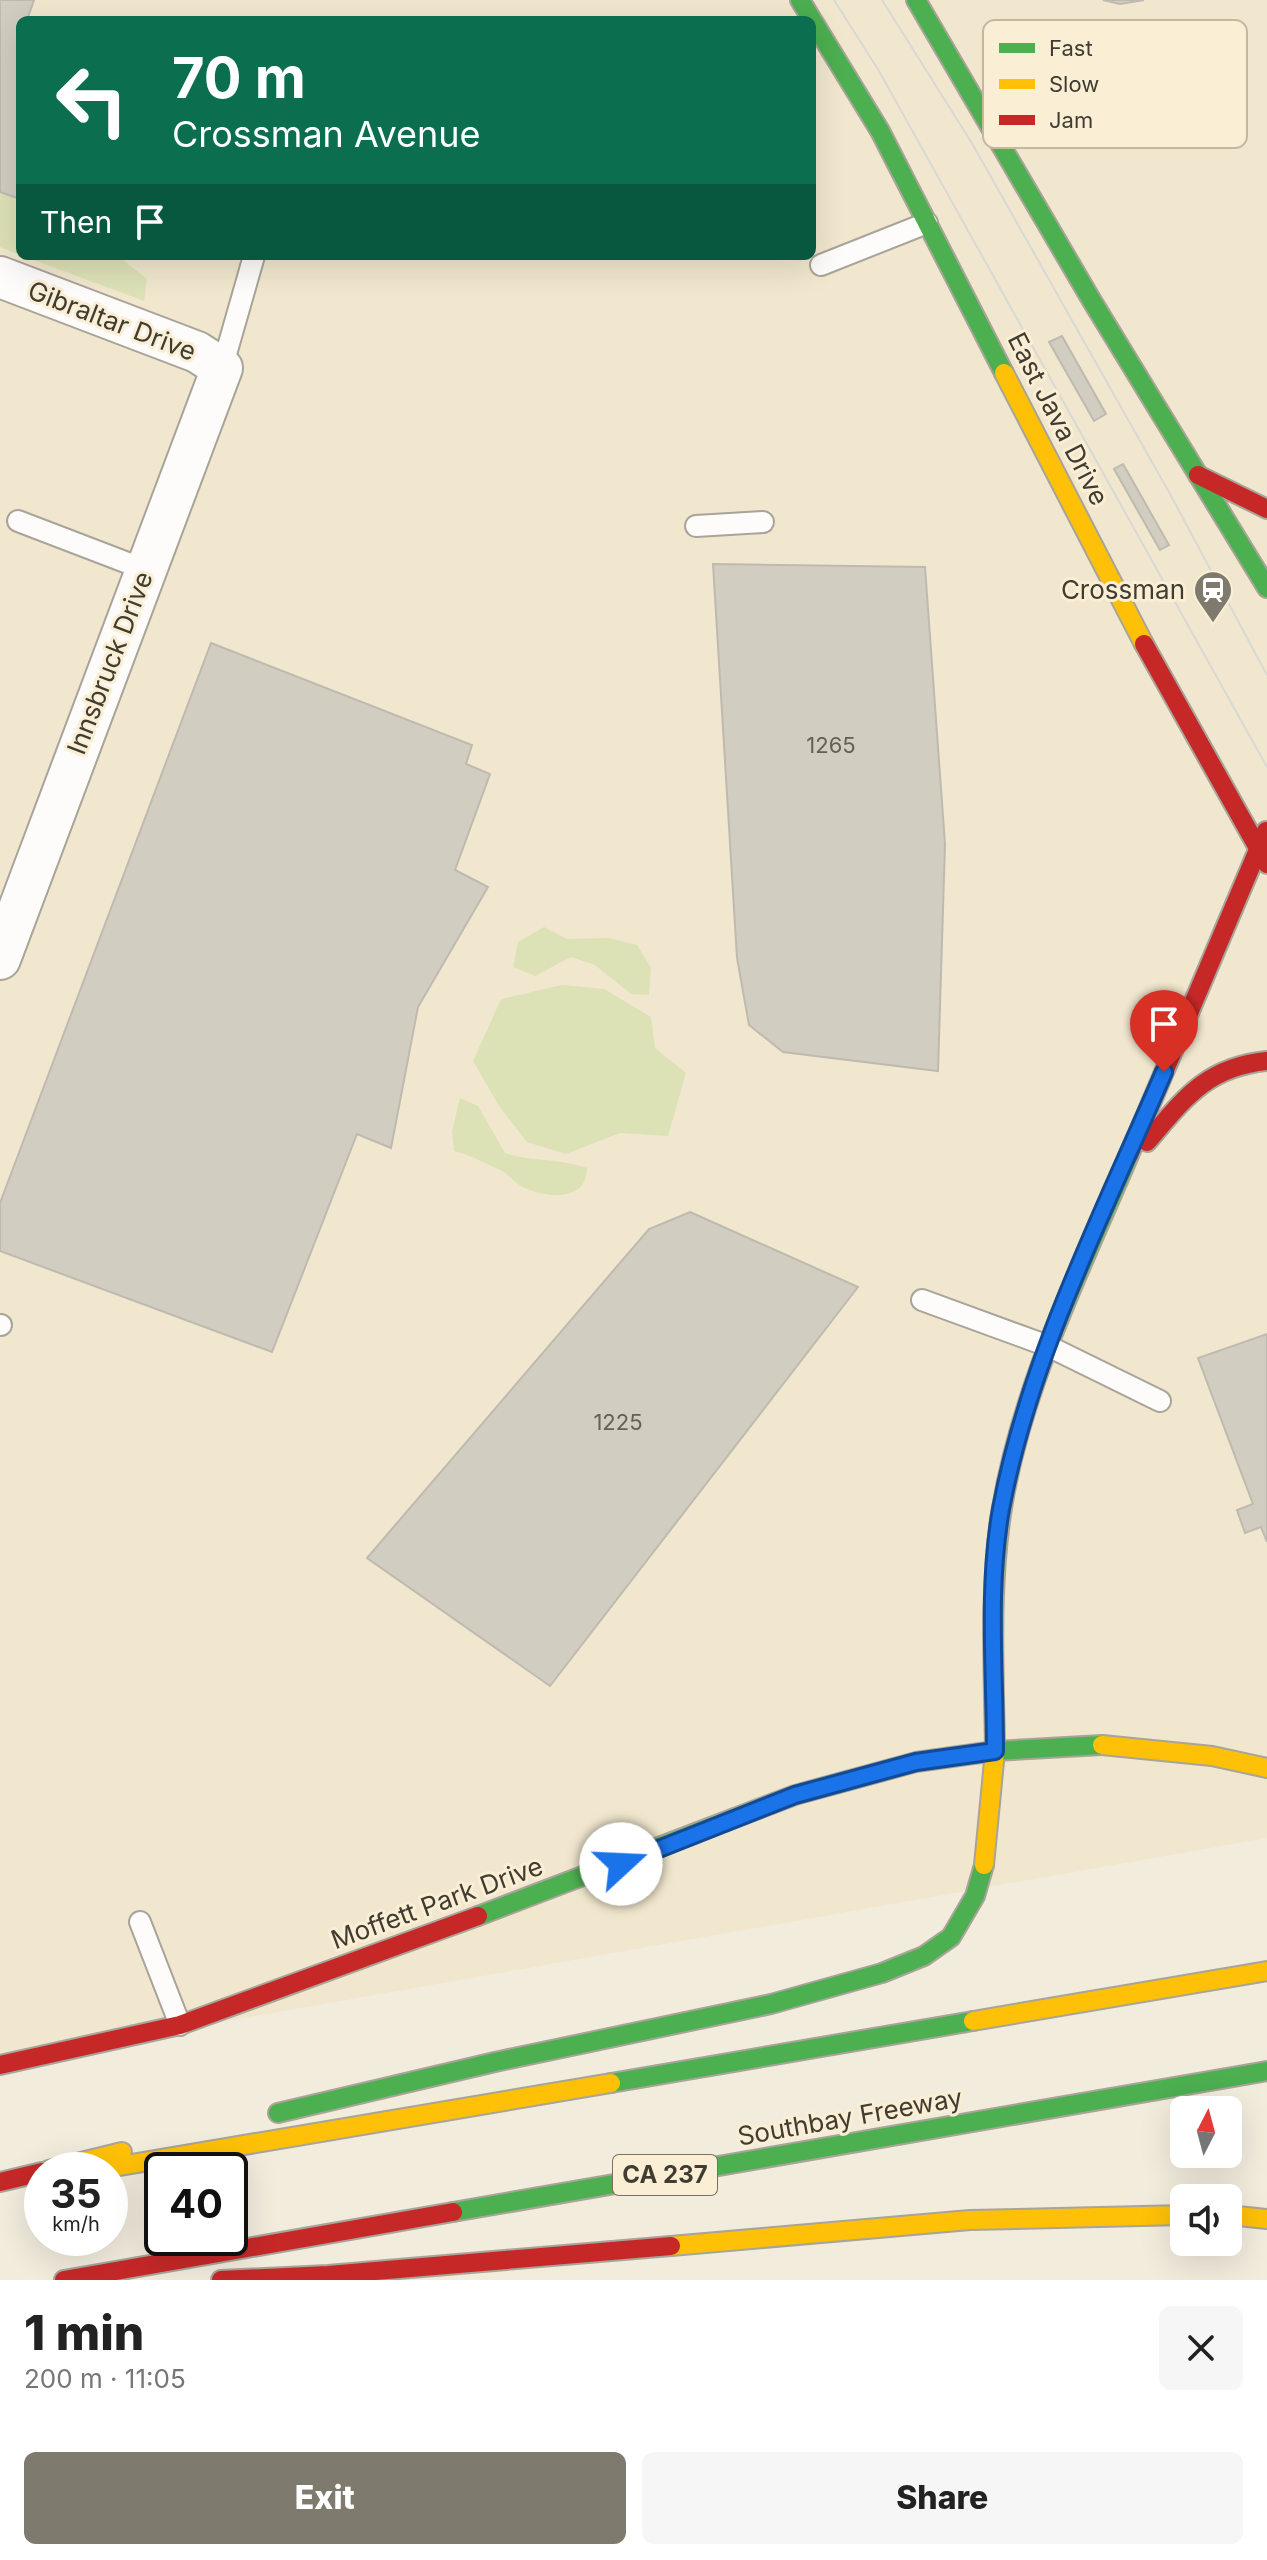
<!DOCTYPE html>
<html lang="en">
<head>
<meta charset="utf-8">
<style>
	:root { --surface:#fff; --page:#f6f6f6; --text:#222; --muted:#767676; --accent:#7e7a6d }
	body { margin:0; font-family:Inter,sans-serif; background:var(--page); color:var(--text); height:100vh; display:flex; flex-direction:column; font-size:30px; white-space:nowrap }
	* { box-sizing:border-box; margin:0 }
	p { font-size:26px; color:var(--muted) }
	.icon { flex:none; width:44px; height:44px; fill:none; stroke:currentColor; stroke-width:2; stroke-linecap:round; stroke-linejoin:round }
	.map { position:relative; height:2280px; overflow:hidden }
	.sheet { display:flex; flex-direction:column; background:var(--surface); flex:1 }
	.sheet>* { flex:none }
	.guide { position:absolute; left:16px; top:16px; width:800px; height:244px; border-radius:12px; box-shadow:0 8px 32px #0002; background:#0b6e4f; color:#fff; overflow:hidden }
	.needle { width:52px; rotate:6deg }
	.tools { position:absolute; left:1170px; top:2096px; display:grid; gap:16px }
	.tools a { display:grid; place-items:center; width:72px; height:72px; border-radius:12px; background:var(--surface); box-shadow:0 8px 32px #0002; font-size:40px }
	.speed { position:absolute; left:24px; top:2152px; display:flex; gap:16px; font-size:40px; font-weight:700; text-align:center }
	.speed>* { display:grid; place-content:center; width:104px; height:104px; border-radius:50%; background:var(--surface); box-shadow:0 8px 32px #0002; line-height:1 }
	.speed small { font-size:20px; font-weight:400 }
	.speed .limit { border:4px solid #111; border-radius:12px; background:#fff; color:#111 }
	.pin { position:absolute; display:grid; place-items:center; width:68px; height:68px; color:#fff; margin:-82px -34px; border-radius:50% 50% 50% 0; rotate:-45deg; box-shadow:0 0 8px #0007 }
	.pin .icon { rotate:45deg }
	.me { position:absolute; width:88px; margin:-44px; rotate:70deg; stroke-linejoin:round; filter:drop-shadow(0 0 6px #0008) }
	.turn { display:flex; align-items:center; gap:28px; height:168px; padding:0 24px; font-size:36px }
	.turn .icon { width:104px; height:104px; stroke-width:2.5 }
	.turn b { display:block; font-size:56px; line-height:68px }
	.then { display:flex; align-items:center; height:76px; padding:0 24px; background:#0003; gap:16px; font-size:30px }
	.round { display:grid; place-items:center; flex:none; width:84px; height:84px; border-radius:12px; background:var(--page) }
	.overview { display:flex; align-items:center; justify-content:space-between; height:136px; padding:0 24px }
	h1 { font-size:48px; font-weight:800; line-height:60px }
	.action { display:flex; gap:16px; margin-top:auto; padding:16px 24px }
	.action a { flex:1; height:92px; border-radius:12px; background:var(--accent); color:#fff; font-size:32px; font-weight:800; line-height:92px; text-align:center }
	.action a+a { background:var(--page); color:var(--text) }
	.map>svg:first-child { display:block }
	.built { fill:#f1e7ce; fill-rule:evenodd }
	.green { fill:#dde1b6 }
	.building { fill:#d2cdc1; stroke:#bfbaaf; stroke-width:2 }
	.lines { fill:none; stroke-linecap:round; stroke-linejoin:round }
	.lane-casing { stroke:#a8a499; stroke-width:24 }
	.street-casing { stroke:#a8a499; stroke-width:44 }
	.fast-casing { stroke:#a8a499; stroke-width:22 }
	.slow-casing { stroke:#a8a499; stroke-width:22 }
	.jam-casing { stroke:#a8a499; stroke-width:22 }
	.lane { stroke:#fdfcfa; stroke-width:20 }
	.street { stroke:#fdfcfa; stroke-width:40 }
	.fast { stroke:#4caf50; stroke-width:18 }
	.slow { stroke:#ffc107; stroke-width:18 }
	.jam { stroke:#c62828; stroke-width:18 }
	.tram { stroke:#d9d8d4; stroke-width:2 }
	.route-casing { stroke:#114b97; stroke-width:20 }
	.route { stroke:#1a73e8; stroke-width:14 }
	.labels { text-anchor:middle; stroke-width:6; stroke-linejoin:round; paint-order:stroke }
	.number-label { font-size:22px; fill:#646055 }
	.shield { fill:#faefd5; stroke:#787262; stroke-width:2 }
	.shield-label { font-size:24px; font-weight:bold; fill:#403c31 }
	.street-label { font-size:26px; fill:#403c31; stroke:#faefd5 }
	.poi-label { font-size:26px; fill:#403c31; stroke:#faefd5; text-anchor:end }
	.key { fill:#faefd5; stroke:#c2b9a4; stroke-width:2 }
	.key-label { font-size:22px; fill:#403c31 }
</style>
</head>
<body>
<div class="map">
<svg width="1267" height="2280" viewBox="0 0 1267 2280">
	<rect width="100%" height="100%" fill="#f2ecdd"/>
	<!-- built -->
	<path class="built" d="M0,0h1267v1838l-1267,223zM20,20h792v236h-792z"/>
	<!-- green -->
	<g class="green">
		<path d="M0,191l20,8v56l-20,-8z"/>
		<path d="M23,256h95l29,23 -3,22z"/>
		<path d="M544,927l23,12 42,-1 28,7 14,23 -2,27 -18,-1 -36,-29 -24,-8 -36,19 -22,-9 5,-25z"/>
		<path d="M562,985l42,4 47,28 4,31 31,25 -18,63 -48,-3 -54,21 -39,-12 -28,-36 -26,-45 28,-62z"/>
		<path d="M460,1098l18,8 27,47c28,9 55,5 82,15 0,34 -40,30 -62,20 -10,-4 -16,-14 -25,-18 -15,-7 -30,-15 -46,-19l-2,-20z"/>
	</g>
	<!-- building -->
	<g class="building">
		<path d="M0,0h34l-7,20h-7v179l-20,-7z"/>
		<path d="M1103,0h41l-24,4z"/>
		<path d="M1062,336l44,78 -12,7 -45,-79z"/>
		<path d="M1123,464l46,81 -9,5 -46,-81z"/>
		<path d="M713,564l212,3 20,277 -7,227 -155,-19 -34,-27 -12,-67z"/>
		<path d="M211,643l261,102 -6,19 24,10 -35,96 33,17 -70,120 -27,141 -34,-14 -85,218 -272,-101v-48z"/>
		<path d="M690,1212l168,75 -308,399 -183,-128 282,-329z"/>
		<path d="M1267,1334v208l-6,-15 -16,6 -8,-23 16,-6 -55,-146z"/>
	</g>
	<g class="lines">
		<defs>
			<g id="lane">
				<path d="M821,265l106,-42"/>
				<path d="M222,368l32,-112"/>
				<path d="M18,521l128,49"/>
				<path d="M696,526l67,-4"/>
				<path d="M922,1300l126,46 112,55"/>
				<path d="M0,1325h1"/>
				<path d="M140,1922l40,103"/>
			</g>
			<path id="street" d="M0,277l197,75 25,16 -222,591"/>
			<g id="fast">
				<path d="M800,0l80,131 124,242"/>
				<path d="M916,0l176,301 175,287"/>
				<path d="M995,1751c-1,-80 -6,-163 7,-243 20,-123 79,-239 127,-353"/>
				<path d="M478,1916l317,-121 121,-33 79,-11 107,-6"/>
				<path d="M611,2083l362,-62"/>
				<path d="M278,2113l217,-51 276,-58 111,-31 42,-17 27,-19 24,-41 9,-31"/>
				<path d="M453,2212l814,-141"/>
			</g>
			<g id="slow">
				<path d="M1004,373l140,271"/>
				<path d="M1102,1745l110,11 55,12"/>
				<path d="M984,1865l11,-114"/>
				<path d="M973,2021l294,-50"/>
				<path d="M49,2170l73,-18"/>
				<path d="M96,2170l515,-87"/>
				<path d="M1228,2215l39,4"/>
				<path d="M671,2246l299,-26 214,-5"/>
			</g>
			<g id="jam">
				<path d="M1198,475l69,34"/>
				<path d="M1144,644l123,220"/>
				<path d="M1147,1142c37,-43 59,-75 120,-81"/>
				<path d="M1129,1155l137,-324"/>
				<path d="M0,2065l180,-40 298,-109"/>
				<path d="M0,2182l42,-10"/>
				<path d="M64,2280l389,-68"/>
				<path d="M221,2280l107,-5 343,-29"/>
			</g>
		</defs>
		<!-- lane casing -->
		<use href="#lane" class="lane-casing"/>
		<!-- street casing -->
		<use href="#street" class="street-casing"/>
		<!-- fast casing -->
		<use href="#fast" class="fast-casing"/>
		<!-- slow casing -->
		<use href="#slow" class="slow-casing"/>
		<!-- jam casing -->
		<use href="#jam" class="jam-casing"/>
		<!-- lane -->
		<use href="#lane" class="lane"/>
		<!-- street -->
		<use href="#street" class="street"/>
		<!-- fast -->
		<use href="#fast" class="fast"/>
		<!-- slow -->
		<use href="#slow" class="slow"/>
		<!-- jam -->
		<use href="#jam" class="jam"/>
		<!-- tram -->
		<g class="tram">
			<path d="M834,0l45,71 388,696"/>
			<path d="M882,0l91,145 197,349 97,181"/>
		</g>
	</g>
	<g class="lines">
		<defs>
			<path id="route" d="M621,1864l174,-69 121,-33 79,-11c0,-80 -8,-164 6,-242 29,-153 102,-295 163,-437"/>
		</defs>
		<!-- route casing -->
		<use href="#route" class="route-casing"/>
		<!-- route -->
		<use href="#route" class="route"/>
	</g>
	<!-- icons -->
	<defs>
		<symbol id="station-pin" viewBox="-11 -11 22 30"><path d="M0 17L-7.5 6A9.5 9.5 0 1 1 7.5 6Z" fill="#7e7a6d" stroke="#faefd5"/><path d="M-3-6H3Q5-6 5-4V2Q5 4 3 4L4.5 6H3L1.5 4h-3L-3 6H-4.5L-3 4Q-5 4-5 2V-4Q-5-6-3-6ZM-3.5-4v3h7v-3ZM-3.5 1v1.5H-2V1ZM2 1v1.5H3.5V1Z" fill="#fff"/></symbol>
	</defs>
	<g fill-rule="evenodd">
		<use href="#station-pin" x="1191" y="568" width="44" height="60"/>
	</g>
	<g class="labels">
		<!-- number labels -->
		<g class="number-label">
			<text x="831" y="753">1265</text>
			<text x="618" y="1430">1225</text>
		</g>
		<!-- shield labels -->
		<rect class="shield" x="613" y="2155" width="104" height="40" rx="6"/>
		<g class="shield-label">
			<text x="665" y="2183">CA 237</text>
		</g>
		<!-- street labels -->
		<g class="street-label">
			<text transform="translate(112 321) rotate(21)" y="9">Gibraltar Drive</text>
			<text transform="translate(1058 419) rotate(63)" y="9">East Java Drive</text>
			<text transform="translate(110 663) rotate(-69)" y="9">Innsbruck Drive</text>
			<text transform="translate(437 1903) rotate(-20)" y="9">Moffett Park Drive</text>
			<text transform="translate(850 2117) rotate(-10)" y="9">Southbay Freeway</text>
		</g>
		<!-- poi labels -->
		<g class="poi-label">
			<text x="1185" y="599">Crossman</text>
		</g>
	</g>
	<!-- legend -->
	<rect x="983" y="20" width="264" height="128" rx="12" class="key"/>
	<rect x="999" y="43" width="36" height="10" fill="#4caf50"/>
	<rect x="999" y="79" width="36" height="10" fill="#ffc107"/>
	<rect x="999" y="115" width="36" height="10" fill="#c62828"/>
	<g class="key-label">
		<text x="1049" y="56">Fast</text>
		<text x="1049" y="92">Slow</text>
		<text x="1049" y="128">Jam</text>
	</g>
</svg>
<div class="tools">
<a><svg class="needle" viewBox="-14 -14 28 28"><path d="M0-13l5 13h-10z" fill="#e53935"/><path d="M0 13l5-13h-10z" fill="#767676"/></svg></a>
<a><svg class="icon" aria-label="sound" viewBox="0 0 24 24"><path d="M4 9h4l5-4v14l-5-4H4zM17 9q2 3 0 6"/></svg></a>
</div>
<div class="speed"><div>35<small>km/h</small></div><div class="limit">40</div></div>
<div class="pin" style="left:1164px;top:1072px;background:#d93025"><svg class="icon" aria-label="arrive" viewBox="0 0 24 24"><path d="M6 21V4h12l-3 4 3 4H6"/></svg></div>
<svg class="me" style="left:621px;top:1864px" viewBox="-20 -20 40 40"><circle r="19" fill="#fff"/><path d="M0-13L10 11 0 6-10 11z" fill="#1a73e8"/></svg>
<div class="guide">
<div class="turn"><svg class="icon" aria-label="left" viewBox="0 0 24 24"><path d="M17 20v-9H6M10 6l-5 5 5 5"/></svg><div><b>70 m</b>Crossman Avenue</div></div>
<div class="then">Then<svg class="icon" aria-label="arrive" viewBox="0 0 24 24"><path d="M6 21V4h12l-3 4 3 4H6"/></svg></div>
</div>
</div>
<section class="sheet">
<div class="overview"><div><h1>1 min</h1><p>200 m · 11:05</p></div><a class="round"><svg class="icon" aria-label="close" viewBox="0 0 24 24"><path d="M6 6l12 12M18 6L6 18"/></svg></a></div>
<div class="action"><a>Exit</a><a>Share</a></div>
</section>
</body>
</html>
